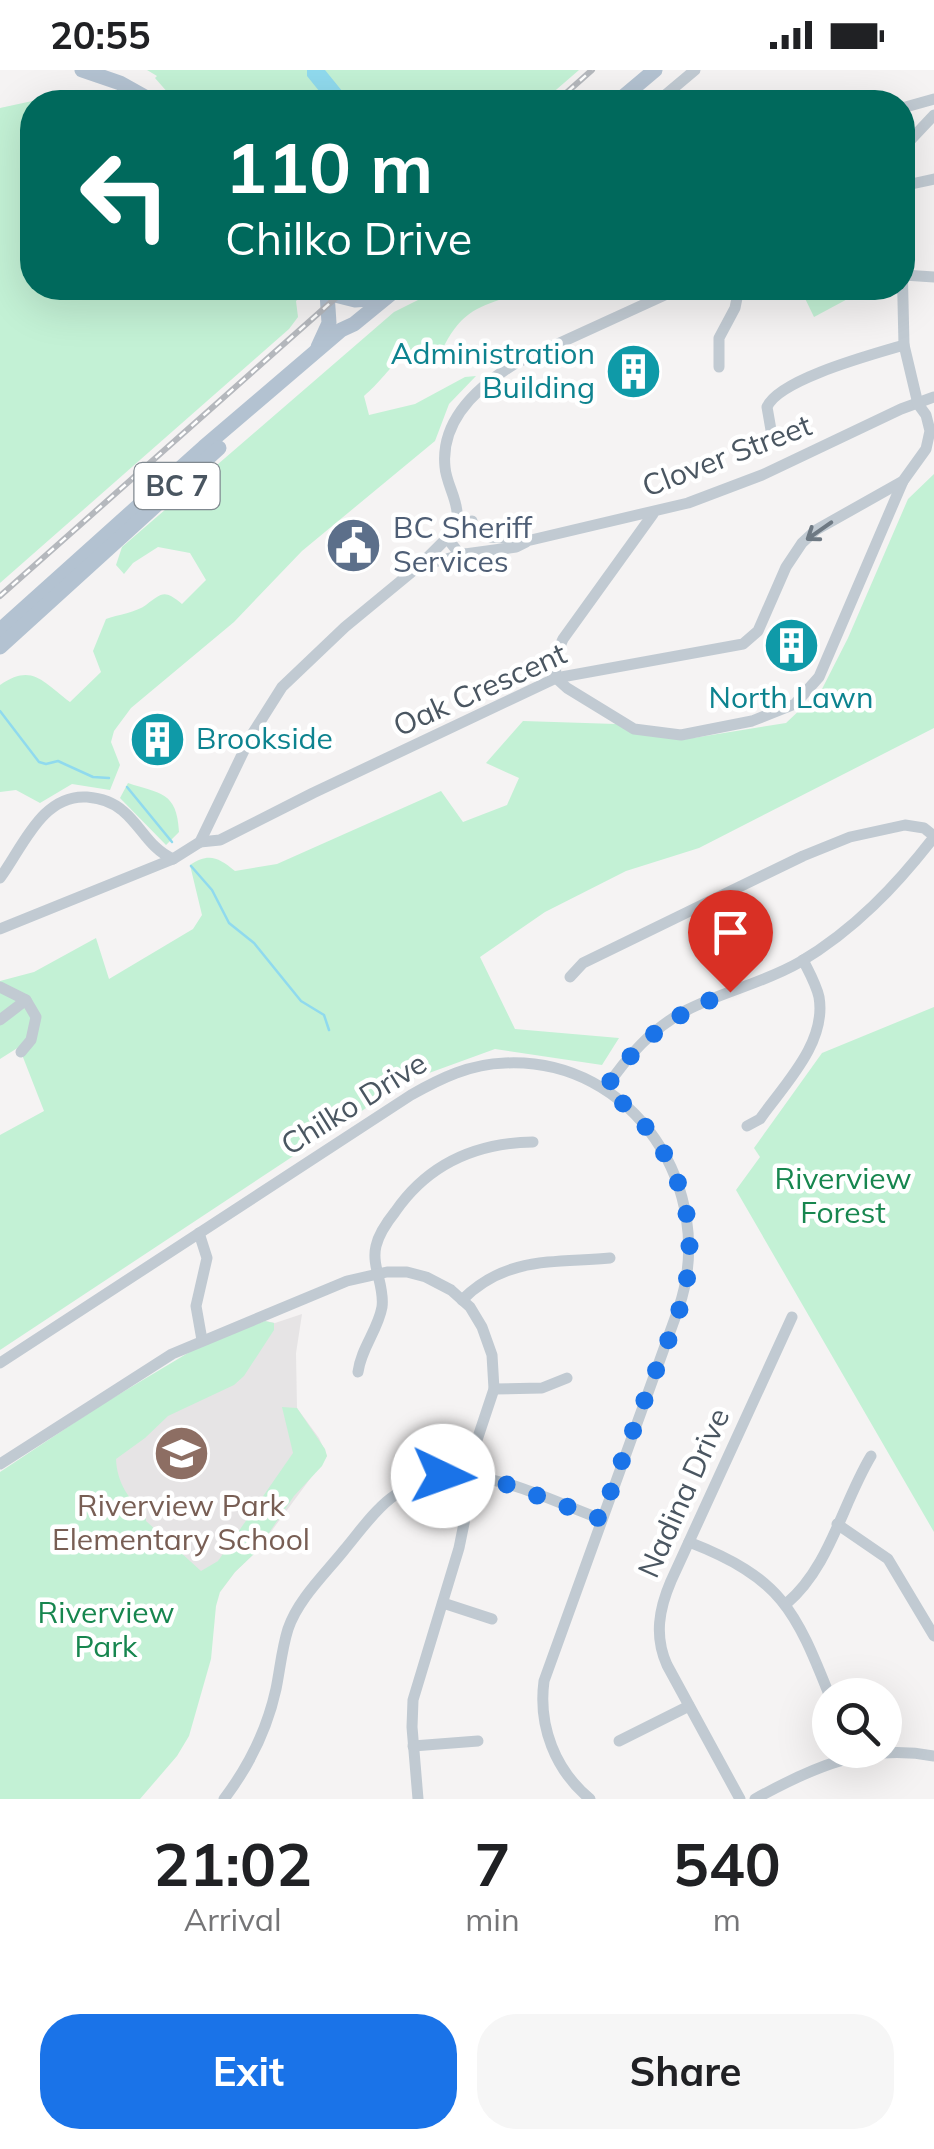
<!DOCTYPE html>
<html lang="en">
<head>
<meta charset="utf-8">
<style>
	:root { --surface:#fff; --page:#f6f6f6; --text:#202124; --muted:#757577; --accent:#1a73e8 }
	body { margin:0; font-family:Mulish,sans-serif; background:var(--page); color:var(--text); height:100vh; display:flex; flex-direction:column; font-size:38px; white-space:nowrap }
	* { box-sizing:border-box; margin:0 }
	p { font-size:32px; color:var(--muted) }
	.icon { flex:none; width:55px; height:55px; fill:none; stroke:currentColor; stroke-width:2; stroke-linecap:round; stroke-linejoin:round }
	.map { position:relative; height:1729px; overflow:hidden }
	.sheet { display:flex; flex-direction:column; background:var(--surface); flex:1 }
	.sheet>* { flex:none }
	.hud { position:absolute; left:20px; top:20px; width:895px; height:210px; border-radius:40px; box-shadow:0 10px 40px #0002; background:#00695c; color:#fff; overflow:hidden }
	.controls { position:absolute; left:812px; top:1608px; display:grid; gap:20px }
	.controls a { display:grid; place-items:center; width:90px; height:90px; border-radius:50%; background:var(--surface); box-shadow:0 10px 40px #0002; font-size:50px }
	.pin { position:absolute; display:grid; place-items:center; width:85px; height:85px; color:#fff; margin:-102px -42px; border-radius:50% 50% 50% 0; rotate:-45deg; box-shadow:0 0 10px #0007 }
	.pin .icon { rotate:45deg }
	.me { position:absolute; width:110px; margin:-55px; rotate:93deg; stroke-linejoin:round; filter:drop-shadow(0 0 8px #0008) }
	.turn { display:flex; align-items:center; gap:35px; height:210px; padding:0 40px; font-size:45px }
	.turn .icon { width:130px; height:130px; stroke-width:2.5 }
	.turn b { display:block; font-size:70px; line-height:85px }
	.eta { display:flex; justify-content:space-evenly; align-items:center; height:170px; text-align:center }
	.eta b { font-size:60px; font-weight:700; line-height:70px }
	.primary-button { display:flex; gap:20px; margin-top:auto; padding:20px 40px }
	.primary-button a { flex:1; height:115px; border-radius:40px; background:var(--accent); color:#fff; font-size:40px; font-weight:700; line-height:115px; text-align:center }
	.primary-button a+a { background:var(--page); color:var(--text) }
	.status { display:flex; justify-content:space-between; align-items:center; height:70px; padding:0 50px; background:var(--surface); direction:ltr }
	.status svg { height:28px; fill:currentColor }
	.map>svg:first-child { display:block }
	.education { fill:#e6e4e5 }
	.green { fill:#c3f1d5 }
	.water { fill:#90daee }
	.lines { fill:none; stroke-linecap:round; stroke-linejoin:round }
	.stream { stroke:#90daee; stroke-width:2.5 }
	.minor { stroke:#c1cad2; stroke-width:11 }
	.major { stroke:#b3c2d1; stroke-width:15 }
	.rail-casing { stroke:#b5b8bd; stroke-width:6 }
	.rail { stroke:#fff; stroke-width:2.5; stroke-dasharray:8; stroke-linecap:butt }
	.oneway { stroke:#6e7983 }
	.route { stroke:#1a73e8; stroke-width:18; stroke-dasharray:0 32.4 }
	.labels { text-anchor:middle; stroke-width:9; stroke-linejoin:round; paint-order:stroke }
	.shield { fill:#fff; stroke:#808990; stroke-width:2.5 }
	.shield-label { font-size:28px; font-weight:bold; fill:#4a5661 }
	.culture-label { font-size:30px; fill:#0d838f; stroke:#fff; text-anchor:end }
	.street-label { font-size:30px; fill:#4a5661; stroke:#fff }
	.service-label { font-size:30px; fill:#4e5e75; stroke:#fff; text-anchor:start }
	.park-label { font-size:30px; fill:#17864f; stroke:#fff }
	.education-label { font-size:30px; fill:#785e54; stroke:#fff }
</style>
</head>
<body>
<div class="status"><b>20:55</b><svg viewBox="0 0 49 12"><path d="M0 12V9h3v3zM5 12V6h3v6zM10 12V3h3v9zM15 12V0h3v12zM26 1h20v11H26zM47 4h2v5h-2z"/></svg></div>
<div class="map">
<svg width="934" height="1729" viewBox="0 0 934 1729">
	<rect width="100%" height="100%" fill="#f5f3f3"/>
	<!-- education -->
	<path class="education" d="M302,1244l-6,39 1,55 22,30 8,18 -71,96 -21,20 -15,20 -117,-110 -2,-77 164,-84 10,2z"/>
	<!-- green -->
	<g class="green">
		<path d="M147,0h432l-37,32h-366l-21,-24 2,-2z"/>
		<path d="M60,25l48,7h-76v186h262l6,9 -4,4 2,16 -9,12 -289,254v-475z"/>
		<path d="M442,218h88c-42,19 -63,14 -86,58 -49,1 -49,24 -80,50l5,19 46,-11 50,-27 11,-1 -27,28 -14,37 -133,110 -68,71 -103,86 -17,23 -3,11 9,23 -10,25 -38,-6 -32,19 -24,-13 -16,2v-107c32,-22 42,-4 70,17l31,-30 -8,-21 13,-32c11,-4 31,-7 40,-14 16,-12 18,-16 36,-1l24,-24 -16,-27 -32,-6 -25,16 -9,11 -8,-9 6,-18 272,-235z"/>
		<path d="M800,218h68l-54,29z"/>
		<path d="M934,404v254l-235,120 -73,23 -81,41 -65,45 35,72 104,9 -17,27 -107,-16 -88,32 -407,269v-215l44,-24 -25,-64 -19,12v-78l34,-9 62,-34 13,41 84,-50 9,-14 -12,-50c19,-13 29,-7 45,6l42,-7 164,-73 22,31 44,-17 12,-27 -33,-15 37,-42 93,3 77,14 93,-15 36,-34 26,-51 60,-139z"/>
		<path d="M128,713c32,11 49,8 51,49l-13,13 -46,-47z"/>
		<path d="M934,937v525l-198,-342 24,-33 -6,-9 68,-95z"/>
		<path d="M265,1251l9,2v7l-30,46 -10,9 -66,31 -23,22 -29,21c1,23 12,41 30,54v8l55,50 17,-10 75,-108 -11,-46 15,1 28,41 2,7 -5,10 -28,30 -38,56 -21,20 -15,20 -4,14 -5,53 -22,77 -12,20 -37,43h-140v-327l101,-67 102,-61z"/>
	</g>
	<!-- water -->
	<path class="water" d="M307,0h18l26,32h-23l-21,-26z"/>
	<g class="lines">
		<!-- stream -->
		<g class="stream">
			<path d="M0,641l39,51 7,2 12,-3 35,16 16,1"/>
			<path d="M127,717l45,55"/>
			<path d="M191,796l21,24 17,33 25,20 47,58 23,14 5,15"/>
		</g>
		<!-- minor -->
		<g class="minor">
			<path d="M657,32l38,-32"/>
			<path d="M902,38l32,-9"/>
			<path d="M902,79l32,-34"/>
			<path d="M902,116l32,-7"/>
			<path d="M904,205l30,2"/>
			<path d="M719,297v-29l16,-30 4,-20"/>
			<path d="M771,360l-4,-23c12,-28 107,-53 137,-62"/>
			<path d="M653,444l-90,125 -8,19 1,20 11,10 67,41 47,6 71,-14 43,-17 24,-27 84,-196"/>
			<path d="M490,467l41,3 157,-37 74,-28 139,-66 33,-12"/>
			<path d="M465,484l-7,-2 -7,-9c2,-10 6,-21 6,-31 -1,-15 -11,-30 -12,-45 -5,-48 35,-82 71,-104l164,-75"/>
			<path d="M423,495l42,-11 51,-7 10,-5"/>
			<path d="M200,772l20,-2 93,-47 243,-115 187,-34 15,-13 28,-64 16,-24 14,-13 87,-49 23,-32 4,-18 -4,-16 -8,-11 -14,-59 -2,-87"/>
			<path d="M0,808c23,-31 42,-84 87,-81 13,1 26,5 36,14 19,16 26,37 50,48"/>
			<path d="M0,859l173,-70 27,-17 51,-106 31,-49 63,-60 74,-61 41,-41 12,-4"/>
			<path d="M570,907l13,-14 220,-107 47,-19 55,-12 19,3 10,8"/>
			<path d="M0,917l26,13 10,17 -5,23 -10,12"/>
			<path d="M0,950l26,-20"/>
			<path d="M605,1019c22,-32 47,-61 82,-79 37,-19 77,-27 113,-48 54,-32 96,-76 134,-125"/>
			<path d="M747,1056l13,-7c24,-34 67,-76 59,-122 -3,-13 -10,-25 -16,-37"/>
			<path d="M199,1163l8,25 -11,48 6,34"/>
			<path d="M462,1230c44,-44 91,-37 148,-42"/>
			<path d="M0,1293l411,-268c30,-17 59,-31 94,-32 129,-6 213,127 174,244l-135,374c-6,45 11,89 46,118"/>
			<path d="M358,1302c3,-24 20,-42 24,-65 3,-21 -11,-41 -6,-61 3,-13 11,-24 19,-34 33,-48 80,-69 138,-70"/>
			<path d="M494,1319l48,-1 25,-10"/>
			<path d="M0,1394l172,-110 175,-73 40,-9h20l19,5 25,13 19,17 12,20 10,28 2,34 -20,60 -3,40 -12,59 -46,152 -1,27 6,72"/>
			<path d="M837,1454l51,35 46,77"/>
			<path d="M689,1472c92,36 106,67 141,155"/>
			<path d="M443,1533l49,16"/>
			<path d="M786,1534c44,-37 56,-100 85,-148"/>
			<path d="M619,1671l70,-35"/>
			<path d="M413,1676l65,-5"/>
			<path d="M224,1729c25,-33 43,-69 52,-110 4,-20 6,-41 12,-60 10,-30 38,-56 57,-80 15,-18 28,-37 46,-51 65,-50 144,-3 210,21"/>
			<path d="M740,1729l-73,-134c-13,-29 -8,-56 4,-84l121,-264"/>
			<path d="M755,1729c58,-32 111,-56 179,-43"/>
		</g>
		<!-- major -->
		<g class="major">
			<path d="M82,0l38,13 34,19"/>
			<path d="M617,32l38,-32"/>
			<path d="M327,223l28,7 30,-2"/>
			<path d="M318,277l11,-24 -2,-30"/>
			<path d="M0,560l204,-183 137,-117 13,-6 44,-36"/>
			<path d="M0,577l219,-199"/>
		</g>
		<defs>
			<g id="rail">
				<path d="M556,32l36,-32"/>
				<path d="M0,526l347,-308"/>
			</g>
		</defs>
		<!-- rail casing -->
		<use href="#rail" class="rail-casing"/>
		<!-- rail -->
		<use href="#rail" class="rail"/>
	</g>
	<!-- one-way arrows -->
	<defs><path id="oneway-shaft" d="M-6 0H5M1.5-3L5.5 0L1.5 3" fill="none" stroke-width="1.6" stroke-linecap="round" stroke-linejoin="round" transform="scale(2.5)"/></defs>
	<use class="oneway" href="#oneway-shaft" transform="translate(819 461) rotate(145)"/>
	<g class="lines">
		<!-- route -->
		<path class="route" d="M443,1406l46,2 112,41c16,-46 33,-91 50,-136 12,-31 27,-62 34,-94 17,-79 -15,-153 -80,-200 35,-51 68,-75 125,-97"/>
	</g>
	<!-- icons -->
	<defs>
		<symbol id="building-disc" viewBox="-11 -11 22 22"><circle r="9.5" fill="#0f9aa8" stroke="#fff"/><path d="M-4-6H4V6H1V3H-1V6H-4ZM-2.5-4.3h1.7v1.8h-1.7ZM.8-4.3h1.7v1.8H.8ZM-2.5-1h1.7V.8h-1.7ZM.8-1h1.7V.8H.8Z" fill="#fff"/></symbol>
		<symbol id="civic-disc" viewBox="-11 -11 22 22"><circle r="9.5" fill="#5c6f8a" stroke="#fff"/><path d="M-.6-6.5H3V-4.5H.6V-3L4-1V1h2V6H-6V1h2V-1L-.6-3ZM-1.2 2.5V6h2.4V2.5Z" fill="#fff"/></symbol>
		<symbol id="school-disc" viewBox="-11 -11 22 22"><circle r="9.5" fill="#8d6e63" stroke="#fff"/><path d="M0-5L7-2L0 1L-7-2ZM-4 1L0 2.5L4 1V4Q0 6-4 4Z" fill="#fff"/></symbol>
	</defs>
	<g fill-rule="evenodd">
		<use href="#building-disc" x="602" y="270" width="63" height="63"/>
		<use href="#civic-disc" x="322" y="444" width="63" height="63"/>
		<use href="#building-disc" x="760" y="544" width="63" height="63"/>
		<use href="#building-disc" x="126" y="638" width="63" height="63"/>
		<use href="#school-disc" x="150" y="1352" width="63" height="63"/>
	</g>
	<g class="labels">
		<!-- shield labels -->
		<rect class="shield" x="134.5" y="393" width="85" height="46" rx="8"/>
		<g class="shield-label">
			<text x="177" y="426">BC 7</text>
		</g>
		<!-- culture labels -->
		<g class="culture-label">
			<text x="595" y="294">Administration<tspan x="595" dy="34">Building</tspan></text>
			<text x="791" y="638" text-anchor="middle">North Lawn</text>
			<text x="196" y="679" text-anchor="start">Brookside</text>
		</g>
		<!-- street labels -->
		<g class="street-label">
			<text transform="translate(727 386) rotate(-21)" y="10">Clover Street</text>
			<text transform="translate(480 620) rotate(-24)" y="10">Oak Crescent</text>
			<text transform="translate(354 1034) rotate(-32)" y="10">Chilko Drive</text>
			<text transform="translate(684 1423) rotate(-66)" y="10">Nadina Drive</text>
		</g>
		<!-- service labels -->
		<g class="service-label">
			<text x="393" y="468">BC Sheriff<tspan x="393" dy="34">Services</tspan></text>
		</g>
		<!-- park labels -->
		<g class="park-label">
			<text x="843" y="1119">Riverview<tspan x="843" dy="34">Forest</tspan></text>
			<text x="106" y="1553">Riverview<tspan x="106" dy="34">Park</tspan></text>
		</g>
		<!-- education labels -->
		<g class="education-label">
			<text x="181" y="1446">Riverview Park<tspan x="181" dy="34">Elementary School</tspan></text>
		</g>
	</g>
</svg>
<div class="controls">
<a><svg class="icon" aria-label="search" viewBox="0 0 24 24"><circle cx="10" cy="10" r="6"/><path d="M15 15l6 6"/></svg></a>
</div>
<div class="pin" style="left:730px;top:922px;background:#d93025"><svg class="icon" aria-label="arrive" viewBox="0 0 24 24"><path d="M6 21V4h12l-3 4 3 4H6"/></svg></div>
<svg class="me" style="left:443px;top:1406px" viewBox="-20 -20 40 40"><circle r="19" fill="#fff"/><path d="M0-13L10 11 0 6-10 11z" fill="#1a73e8"/></svg>
<div class="hud">
<div class="turn"><svg class="icon" aria-label="left" viewBox="0 0 24 24"><path d="M17 20v-9H6M10 6l-5 5 5 5"/></svg><div><b>110 m</b>Chilko Drive</div></div>
</div>
</div>
<section class="sheet">
<div class="eta">
<div><b>21:02</b><p>Arrival</p></div>
<div><b>7</b><p>min</p></div>
<div><b>540</b><p>m</p></div>
</div>
<div class="primary-button"><a>Exit</a><a>Share</a></div>
</section>
</body>
</html>
